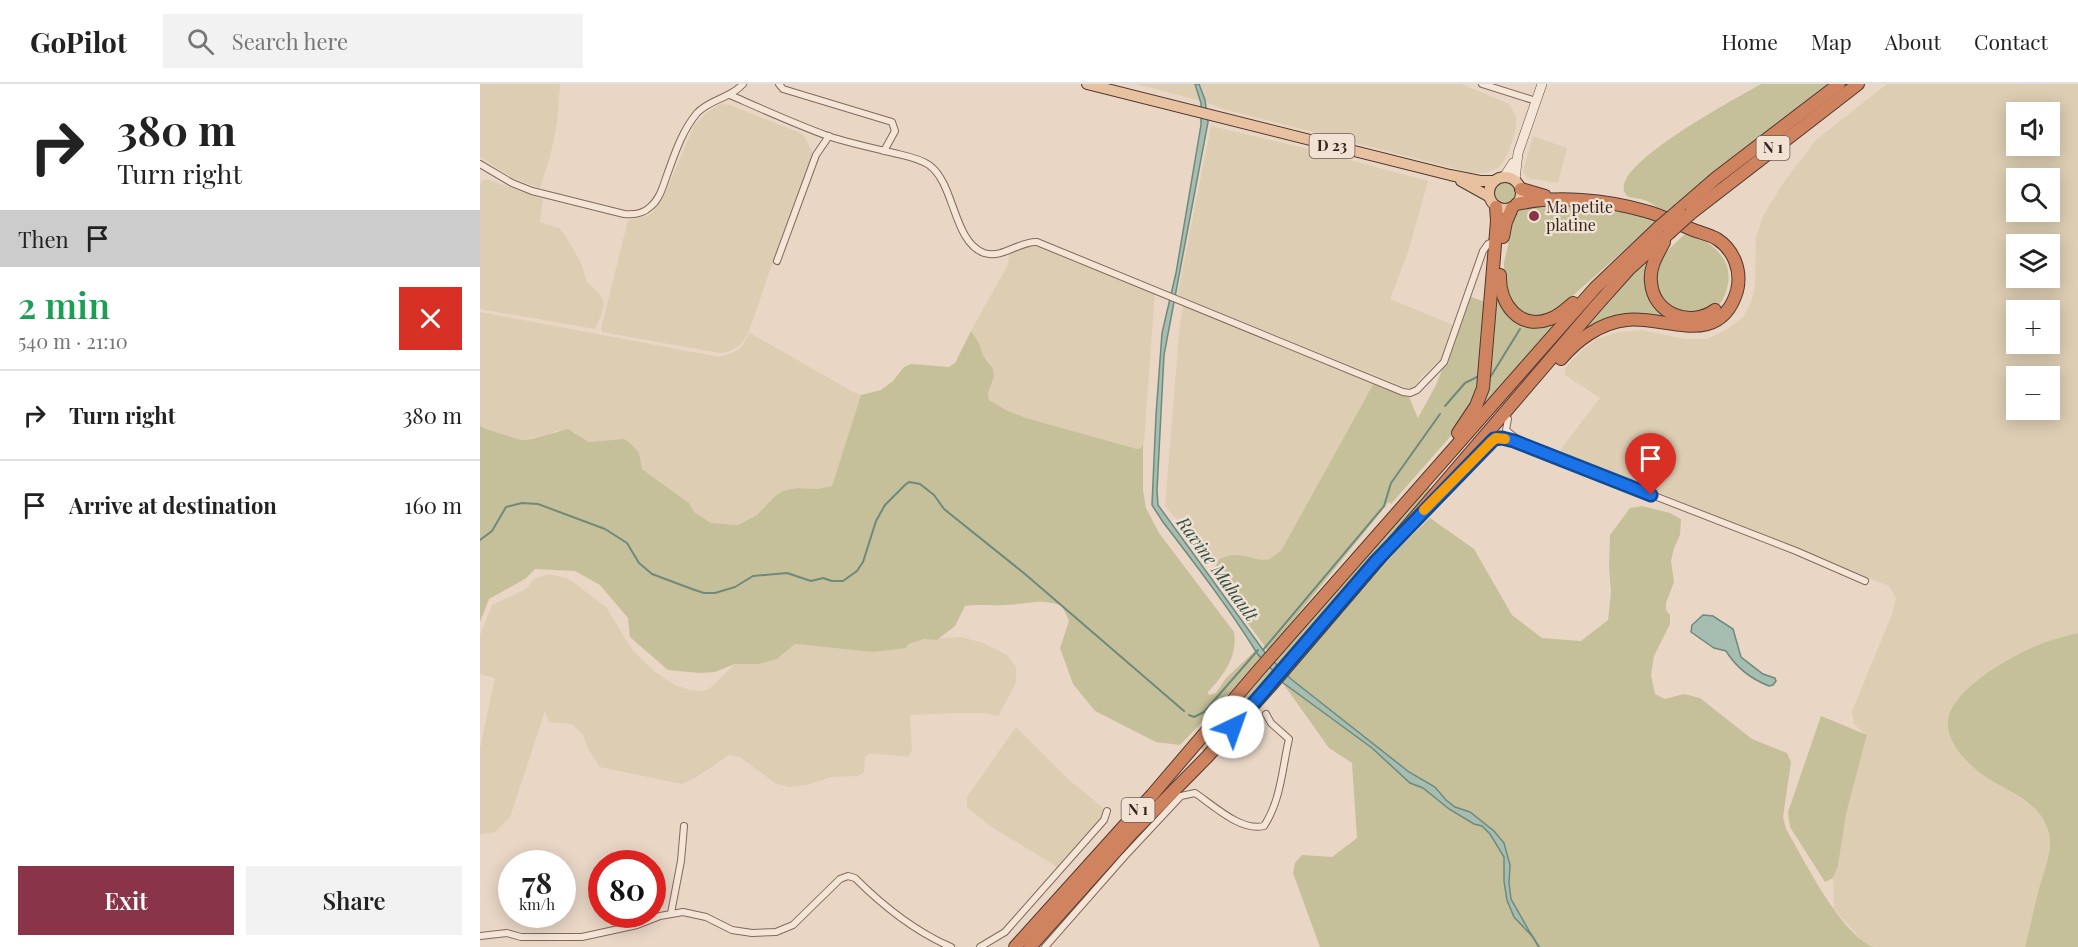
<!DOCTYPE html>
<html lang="en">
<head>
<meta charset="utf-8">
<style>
	:root { --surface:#fff; --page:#f2f2f2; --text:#222; --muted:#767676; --line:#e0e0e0; --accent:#8a3449 }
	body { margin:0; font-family:"Playfair Display",serif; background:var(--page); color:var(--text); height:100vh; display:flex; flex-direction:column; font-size:22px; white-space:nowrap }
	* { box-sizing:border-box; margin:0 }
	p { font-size:20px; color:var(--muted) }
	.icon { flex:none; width:33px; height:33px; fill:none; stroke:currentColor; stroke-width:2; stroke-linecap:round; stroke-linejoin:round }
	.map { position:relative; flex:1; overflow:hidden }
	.side { display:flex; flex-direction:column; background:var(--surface); width:480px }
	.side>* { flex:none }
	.hud { background:#fff; color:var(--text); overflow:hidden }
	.fabs { position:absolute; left:1526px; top:18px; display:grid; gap:12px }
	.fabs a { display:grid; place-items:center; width:54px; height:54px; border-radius:0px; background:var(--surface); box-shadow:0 3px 15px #0003; font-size:30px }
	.speed { position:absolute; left:18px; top:766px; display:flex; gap:12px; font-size:30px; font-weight:700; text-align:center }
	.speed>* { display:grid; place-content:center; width:78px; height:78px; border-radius:50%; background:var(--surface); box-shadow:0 3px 15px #0003; line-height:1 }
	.speed small { font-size:15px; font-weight:400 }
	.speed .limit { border:9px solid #d22; background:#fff; color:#111 }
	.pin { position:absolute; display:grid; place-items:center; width:51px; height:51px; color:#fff; margin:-62px -26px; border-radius:50% 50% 50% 0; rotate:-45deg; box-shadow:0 0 6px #0007 }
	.pin .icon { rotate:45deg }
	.me { position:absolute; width:66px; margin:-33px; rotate:42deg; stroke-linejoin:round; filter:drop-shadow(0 0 4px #0008) }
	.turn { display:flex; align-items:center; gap:21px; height:126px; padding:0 18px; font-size:27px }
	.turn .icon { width:78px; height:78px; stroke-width:2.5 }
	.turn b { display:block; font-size:42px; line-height:51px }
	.then { display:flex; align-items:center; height:57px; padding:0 18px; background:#0003; gap:12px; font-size:22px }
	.round { display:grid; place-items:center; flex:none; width:63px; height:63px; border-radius:0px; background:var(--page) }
	.headline { display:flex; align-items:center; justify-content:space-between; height:102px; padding:0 18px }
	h1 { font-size:36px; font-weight:600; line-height:45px; color:#1e9e55 }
	.action { display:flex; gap:12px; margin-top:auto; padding:12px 18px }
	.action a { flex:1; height:69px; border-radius:0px; background:var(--accent); color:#fff; font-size:24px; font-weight:600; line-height:69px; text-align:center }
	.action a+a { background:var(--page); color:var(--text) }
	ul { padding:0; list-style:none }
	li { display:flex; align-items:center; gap:18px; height:90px; padding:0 18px; border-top:2px solid var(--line) }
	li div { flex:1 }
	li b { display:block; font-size:22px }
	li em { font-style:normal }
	header { display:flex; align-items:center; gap:36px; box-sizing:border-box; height:84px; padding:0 30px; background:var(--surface); border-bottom:2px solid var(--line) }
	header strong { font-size:28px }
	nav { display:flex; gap:33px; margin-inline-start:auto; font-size:21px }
	.search { width:420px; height:54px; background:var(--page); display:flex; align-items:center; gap:15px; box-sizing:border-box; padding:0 21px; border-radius:0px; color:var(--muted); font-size:22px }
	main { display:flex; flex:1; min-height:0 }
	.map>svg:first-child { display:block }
	.farmland { fill:#ddcdb3; fill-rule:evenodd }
	.green { fill:#c6c09a }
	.water { fill:#a6bdb1; stroke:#6e8a7c; stroke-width:1.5 }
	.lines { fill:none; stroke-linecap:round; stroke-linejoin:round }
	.stream { stroke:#6e8a7c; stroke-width:2 }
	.street-casing { stroke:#82685d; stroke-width:8 }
	.secondary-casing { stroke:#634a40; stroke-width:10 }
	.primary-casing { stroke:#503831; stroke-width:12 }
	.highway-casing { stroke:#503831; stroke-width:14 }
	.street { stroke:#f5e5d7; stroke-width:6 }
	.secondary { stroke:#f5e5d7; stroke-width:9 }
	.primary { stroke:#e8c1a1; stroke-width:10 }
	.highway { stroke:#cf835f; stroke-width:12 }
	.highway-bridge-casing { stroke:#503831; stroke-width:14; stroke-linecap:butt }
	.highway-bridge { stroke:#cf835f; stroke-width:12 }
	.route-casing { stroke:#114b97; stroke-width:15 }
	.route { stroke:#1a73e8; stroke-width:10 }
	.slow { stroke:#f59e0b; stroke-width:10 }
	.poi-dot { fill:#8a3449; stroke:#f1e2d4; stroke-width:2 }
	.labels { text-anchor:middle; stroke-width:4.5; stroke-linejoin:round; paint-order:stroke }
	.shield { fill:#f1e2d4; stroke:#6c5d55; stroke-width:1.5 }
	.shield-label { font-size:15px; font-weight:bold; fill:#33241f }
	.poi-label { font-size:16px; fill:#33241f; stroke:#f1e2d4; text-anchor:start }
	.water-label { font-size:18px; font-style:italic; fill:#305147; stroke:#f1e2d4 }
</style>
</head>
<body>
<header>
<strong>GoPilot</strong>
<div class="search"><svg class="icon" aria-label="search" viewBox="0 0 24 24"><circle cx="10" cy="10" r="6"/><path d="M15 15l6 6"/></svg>Search here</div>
<nav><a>Home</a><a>Map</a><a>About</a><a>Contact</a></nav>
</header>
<main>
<section class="side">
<div class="hud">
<div class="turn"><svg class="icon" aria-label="right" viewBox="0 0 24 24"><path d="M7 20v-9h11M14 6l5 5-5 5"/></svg><div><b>380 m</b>Turn right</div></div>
<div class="then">Then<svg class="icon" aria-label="arrive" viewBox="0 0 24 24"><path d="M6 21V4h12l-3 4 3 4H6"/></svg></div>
</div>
<div class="headline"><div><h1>2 min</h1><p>540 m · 21:10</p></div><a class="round" style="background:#d93025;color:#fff"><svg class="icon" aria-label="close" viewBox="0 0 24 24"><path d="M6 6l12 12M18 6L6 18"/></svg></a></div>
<ul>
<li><svg class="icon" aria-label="right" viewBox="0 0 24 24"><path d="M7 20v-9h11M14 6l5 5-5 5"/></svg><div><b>Turn right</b></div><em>380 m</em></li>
<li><svg class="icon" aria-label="arrive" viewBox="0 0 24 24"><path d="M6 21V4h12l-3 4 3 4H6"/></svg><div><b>Arrive at destination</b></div><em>160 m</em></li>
</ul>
<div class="action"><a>Exit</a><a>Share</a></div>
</section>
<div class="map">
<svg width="1598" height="863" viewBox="0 0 1598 863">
	<rect width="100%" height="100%" fill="#e9d6c5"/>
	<!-- farmland -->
	<g class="farmland">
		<path d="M0,0h80l-3,39 -6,30 -11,35 -27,-10 -33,-21z"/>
		<path d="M657,0h325l47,20 7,12v13l-7,22 -9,16 -14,6h-14l-249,-64 -15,-6z"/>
		<path d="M1407,0h191v549l-35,10 -20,9 -47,29 -15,15 -11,18 15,45 11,11 59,37 10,16 5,16 -2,17 -23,91h-152l-9,-4 -30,-34 -1,-31 5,-12 8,-52 21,-78 -13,-12 -2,-13 41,-99 3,-14 -7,-12 -327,-133 -1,-4 39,-51 -35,-23v-7l17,-18 15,-11 21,-7 24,-2 43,9h22l17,-8 12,-8 8,-7 8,-16 3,-16 1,-47 8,-23 20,-32 32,-42zM1536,28h33v34h-33zM1536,94h33v34h-33zM1536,160h33v34h-33zM1536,226h33v34h-33zM1536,292h33v34h-33z"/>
		<path d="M240,20l10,1 73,29 9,17v7l-34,89 -30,87 -9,12 -11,6 -8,1 -118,-21 -1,-3 27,-109 19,-4 6,-4 10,-14 31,-72 12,-13z"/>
		<path d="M731,42l105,25 112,30 -20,71 -18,47 63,26 -11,33 -20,18 -9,12h-6l-228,-92 -1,-4z"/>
		<path d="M1053,52l34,12 -9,35 -31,-5 -4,-7z"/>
		<path d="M6,95l57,20 -3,23 19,6 6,7 16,28 6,19 12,11 5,9 -3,14 -6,13 -115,-20v-125l3,-4z"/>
		<path d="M555,158l120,49 -11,152 -3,5 -4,1 -111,-31 -18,-7 -19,-11 -1,-7 6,-16 -5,-16 -6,-6 -4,-12 -8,-12 37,-66 2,-16z"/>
		<path d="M704,219l191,78 -93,168 -8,8 -10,4 -27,-7 -24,6 -3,-2 -45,-52 15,-184z"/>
		<path d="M0,228l234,44h10l16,-7 10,-16 103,59 8,3 -29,91 -14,3 -21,-1 -23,9 -17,18 -19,10 -27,-2 -17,-11 -6,-10 -46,-33 -3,-16 -42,-11h-8l-9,-5 -5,-5 -20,-1 -7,4 -27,5 -38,-12 -3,-3z"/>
		<path d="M69,490l20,5 37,28 27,44 22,21 20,13 15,5 14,1 5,-2 26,-25h24l18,-5 18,-15 78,8 51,-13 37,-2 22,6 24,12 9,12v16l-18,33 -14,-3h-32l-42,2 2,35 -4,7 -39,-4 -4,4 -1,15 -6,4 -27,1 -24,8 -18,2 -14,-4 -35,-26 -11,-2 -34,23 -13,6 -82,-17 -12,-18 -5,-14 -11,-11 -23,-2 -4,-11 -35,106 -15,15 -15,2v-86l15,-70 -15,-4v-39l12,-30 34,-16 8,-10z"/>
		<path d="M536,643l53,53 38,31 -3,9 -46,51 -4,-6 -64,-39 -23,-19v-10z"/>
	</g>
	<!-- green -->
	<g class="green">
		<path d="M1281,0h67l-163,129c-7,-5 -15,-12 -24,-14 -7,-2 -12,1 -16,-6 -16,-28 114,-96 136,-109z"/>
		<circle cx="1025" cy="109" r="13"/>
		<path d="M1058,119l93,10 27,7 -108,96h-26l-20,-20v-33l10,-46c6,-9 13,-12 24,-14z"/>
		<path d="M1208,147c23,12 47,27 39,57 -2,7 -5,15 -11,20 -6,5 -16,7 -22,9l-32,-14 -8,-25 8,-22z"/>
		<path d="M1171,173l-4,10 24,52 -34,-2 -66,26 47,-54z"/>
		<path d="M1016,212l37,30 23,-1 -73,81 -2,-1z"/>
		<path d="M991,213l17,6 -8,85 -24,42 -65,74 -2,-2 -121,149 -54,-75 1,-8 4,-9c6,-2 13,-5 19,-4 22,2 26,13 44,-6l93,-168 28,11 6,5 9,21 18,-33z"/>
		<path d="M491,247l8,12 4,12 10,14 1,8 -6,16 1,7 19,11 18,7 111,31 4,-1 2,-4v46l3,18 13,25 75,99c4,24 -10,43 -26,60l1,3 7,-2 10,-15 29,-27 7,8 -82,86 -24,-3 -61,-31 -22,-27 -13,-36 9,-27 -7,-15c-21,-9 -37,-1 -58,-1 -14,1 -25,-1 -39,1l-10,20 -18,14 -13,-1 -16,5 -2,4 -33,4 -78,-8 -18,15 -18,5h-24l-20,8 -15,1 -32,-3 -38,-33 -2,-19 -28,-33 -25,-14 -40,-2 -10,10 -36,20 -9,23v-197l3,3 38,12 11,-1 36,-10 21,13 35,-3 6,4 9,10 3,16 47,34 5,9 17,11 27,2 19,-10 17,-18 9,-6 14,-3 21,1 14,-3 29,-91 20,-5 12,-9 11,-14 7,-3 38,3 6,-4z"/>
		<path d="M947,402l5,4 -30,33 -122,146 -6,-8z"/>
		<path d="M1162,422l28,7 11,6 -1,16 -6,13 -3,13 3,21 -8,21v7l4,5v9l-16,32 -3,19 4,19 10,5 19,-5 16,4 52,41 35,14 4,9 -8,55 3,12c19,32 53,103 87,118h-553l-27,-74 2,-10 7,-8 30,2 25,-19 -5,-75 -23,-15 -47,-66 116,-133 32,-31 44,31 38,66 30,23 39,3 27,-21 3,-28 -2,-24 1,-33 20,-27z"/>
		<path d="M1598,549v314h-53c5,-19 9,-39 14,-58 4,-15 11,-32 11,-49 0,-5 -3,-12 -5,-17 -13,-28 -49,-35 -71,-55 -13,-12 -27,-28 -26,-46 2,-33 67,-68 95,-79 11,-4 23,-7 35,-10z"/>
		<path d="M789,582l7,7 -70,78 -6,-2z"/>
		<path d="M1341,632l46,19 -21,79 -8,52 -5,12 -8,4 -35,-55 -2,-15z"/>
	</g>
	<!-- water -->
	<g class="water">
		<path d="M715,0h4l6,16 3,22 -44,233 -7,135 1,15 108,149 25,25 118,93 26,15 11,13 9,7 15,5 24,19 10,12 6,22 -1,18 2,16 21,37 -18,-19 -7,-17 -3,-19v-24l-14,-23 -8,-8 -8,-2 -25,-15 -26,-21 -13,-5 -38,-35 -90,-66c-8,-13 -20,-20 -27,-32 -28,-45 -60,-86 -92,-128l-11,-17 4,-90 6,-82 14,-60 25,-148v-22z"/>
		<path d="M1223,531l10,1 20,13 8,28 22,17 12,4 1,3 -3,4 -4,1c-18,-7 -33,-19 -43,-35l-12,-3 -23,-16 1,-7z"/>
	</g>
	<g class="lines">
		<!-- stream -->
		<g class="stream">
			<path d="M1011,292l29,-47"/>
			<path d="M965,322l20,-23 12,-6"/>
			<path d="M0,456l12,-9 14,-24 16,-4 16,1 67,25 22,14 12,20 13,11 40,15 12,4h11l20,-6 18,-11 34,-3 24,8 12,-3 9,3h11l14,-10 6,-9 13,-41 9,-16 20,-20 4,-3 11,2 14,11 10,14 81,65 159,137"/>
			<path d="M783,566l121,-144 7,-23 49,-69"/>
			<path d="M709,631l5,2 10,-5 54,-62"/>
			<path d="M1051,850l8,13"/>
		</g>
		<defs>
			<g id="street">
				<path d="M299,0l4,5 109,33 3,9 -11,20"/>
				<path d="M1002,0l54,17"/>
				<path d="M250,11c32,14 65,29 98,41 21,7 44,12 66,17 12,3 25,5 35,12 26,18 24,77 55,88 19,6 35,-12 53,-11l366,150 7,1 7,-3 27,-28 39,-111 5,-7 7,-3"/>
				<path d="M0,80l32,19 20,8 92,23c10,1 19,0 26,-7 10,-8 13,-21 17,-32 8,-22 15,-44 30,-62 13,-14 34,-15 46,-29"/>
				<path d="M297,177l39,-106 13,-19"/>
				<path d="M1028,335l-2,11 11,9"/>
				<path d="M1000,368l16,-14 12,1 288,112 69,30"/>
				<path d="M191,829l10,-52 3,-35"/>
				<path d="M0,852l27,-3 14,4h61l55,-12 23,-9 23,-4 23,5 26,13 20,3 24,-1 17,-7 47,-46 8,-3 7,2c29,29 59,53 96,69"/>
				<path d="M500,863l25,-15 99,-112 3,-9"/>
				<path d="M565,863l79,-90 57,-61 14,-3c18,12 46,39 69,33 17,-26 18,-57 25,-87l-18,-16 -5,-9"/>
			</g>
			<g id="secondary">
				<path d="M1024,93l9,-14"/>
				<path d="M1035,96l3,-27 24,-69"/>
			</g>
			<g id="primary">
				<path d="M607,0l363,91 30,6h14"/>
				<circle cx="1025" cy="109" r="16"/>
				<path d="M981,97l27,15"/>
			</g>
			<g id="highway">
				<path d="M1041,105l24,7"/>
				<path d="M1037,120c39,-9 90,-4 128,7 16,4 31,12 46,18 9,4 18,5 26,10 17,11 25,32 20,52 -18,59 -72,24 -111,29 -26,3 -49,20 -65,39"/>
				<path d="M1199,126l37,-32 123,-94"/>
				<path d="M1210,130l168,-130"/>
				<path d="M1023,153l3,-15 6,-14"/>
				<path d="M1184,158c-6,12 -15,25 -13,40 2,32 39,46 64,28"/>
				<path d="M1020,191c-1,28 19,56 50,44 9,-3 16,-10 23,-16"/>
				<path d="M978,349l18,-27 7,-18 14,-167 -1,-14"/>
				<path d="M535,863l137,-152 106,-124 337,-383 64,-61"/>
				<path d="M550,863l102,-114 75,-76 66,-74 323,-377 33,-37 40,-36"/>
			</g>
		</defs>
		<!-- street casing -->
		<use href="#street" class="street-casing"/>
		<!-- secondary casing -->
		<use href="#secondary" class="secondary-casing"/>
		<!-- primary casing -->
		<use href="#primary" class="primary-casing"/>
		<!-- highway casing -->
		<use href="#highway" class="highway-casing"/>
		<!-- street -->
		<use href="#street" class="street"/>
		<!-- secondary -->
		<use href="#secondary" class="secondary"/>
		<!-- primary -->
		<use href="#primary" class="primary"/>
		<!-- highway -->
		<use href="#highway" class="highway"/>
		<defs>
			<g id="highway-bridge">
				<path d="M1179,143l20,-17"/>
				<path d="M1189,149l21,-19"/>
			</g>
		</defs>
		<!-- highway-bridge casing -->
		<use href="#highway-bridge" class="highway-bridge-casing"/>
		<!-- highway-bridge -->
		<use href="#highway-bridge" class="highway-bridge"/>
	</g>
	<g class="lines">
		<defs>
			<path id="route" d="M753,643l143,-166 118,-122 8,-1 12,3 137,54"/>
		</defs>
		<!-- route casing -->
		<use href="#route" class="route-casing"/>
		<!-- route -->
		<use href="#route" class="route"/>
		<!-- slow -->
		<path class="slow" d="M944,426l67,-68 5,-4 9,1"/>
	</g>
	<!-- markers -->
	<circle class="poi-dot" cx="1054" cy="132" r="6"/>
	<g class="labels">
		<!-- shield labels -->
		<g class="shield">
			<rect x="829.5" y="50" width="45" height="24" rx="4.5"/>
			<rect x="1276.5" y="52" width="33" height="24" rx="4.5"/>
			<rect x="641.5" y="714" width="33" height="24" rx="4.5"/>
		</g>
		<g class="shield-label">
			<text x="852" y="67">D 23</text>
			<text x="1293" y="69">N 1</text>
			<text x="658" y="731">N 1</text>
		</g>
		<!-- poi labels -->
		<g class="poi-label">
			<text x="1066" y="129">Ma petite<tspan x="1066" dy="18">platine</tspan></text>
		</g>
		<!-- water labels -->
		<g class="water-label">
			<text transform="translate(737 485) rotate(54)" y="6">Ravine Mahault</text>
		</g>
	</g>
</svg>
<div class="fabs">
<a><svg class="icon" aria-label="sound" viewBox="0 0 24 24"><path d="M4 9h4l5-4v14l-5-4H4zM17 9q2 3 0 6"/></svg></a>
<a><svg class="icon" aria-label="search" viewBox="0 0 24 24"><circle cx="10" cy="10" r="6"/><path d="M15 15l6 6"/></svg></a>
<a><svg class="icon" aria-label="layers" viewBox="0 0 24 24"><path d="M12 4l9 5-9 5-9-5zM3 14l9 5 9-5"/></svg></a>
<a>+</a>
<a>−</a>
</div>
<div class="speed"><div>78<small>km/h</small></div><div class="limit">80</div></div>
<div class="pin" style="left:1171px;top:411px;background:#d93025"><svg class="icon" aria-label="arrive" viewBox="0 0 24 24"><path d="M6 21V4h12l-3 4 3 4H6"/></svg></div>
<svg class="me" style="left:753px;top:643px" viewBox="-20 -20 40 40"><circle r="19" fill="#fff"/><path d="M0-13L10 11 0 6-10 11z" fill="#1a73e8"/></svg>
</div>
</main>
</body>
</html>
